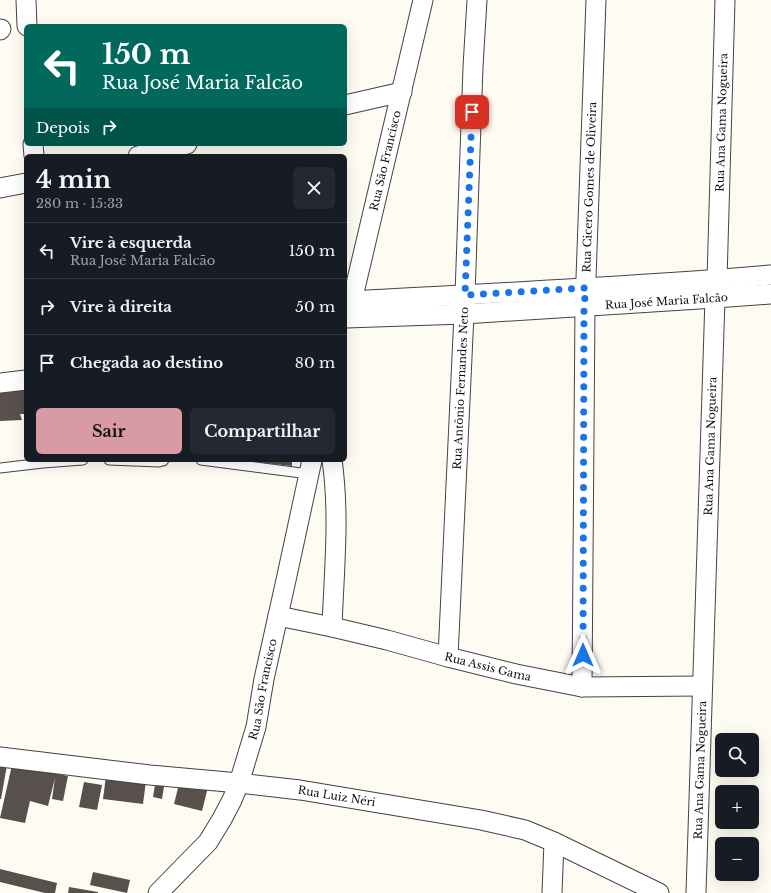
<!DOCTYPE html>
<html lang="pt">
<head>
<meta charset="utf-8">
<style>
	:root { --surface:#171b24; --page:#242831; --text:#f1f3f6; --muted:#9ea1a6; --line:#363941; --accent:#d89aa4 }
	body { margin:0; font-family:"Libre Baskerville",serif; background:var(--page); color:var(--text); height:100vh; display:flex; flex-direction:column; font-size:15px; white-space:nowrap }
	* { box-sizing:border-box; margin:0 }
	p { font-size:13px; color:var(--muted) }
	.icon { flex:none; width:22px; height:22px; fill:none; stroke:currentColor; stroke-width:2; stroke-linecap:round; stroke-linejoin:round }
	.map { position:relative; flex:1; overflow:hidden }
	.details { position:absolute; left:24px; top:154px; width:323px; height:308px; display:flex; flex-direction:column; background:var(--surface); border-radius:6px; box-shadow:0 4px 16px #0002 }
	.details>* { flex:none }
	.hud { position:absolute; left:24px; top:24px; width:323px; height:122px; border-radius:6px; box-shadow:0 4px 16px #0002; background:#00695c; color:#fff; overflow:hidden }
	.controls { position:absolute; left:715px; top:733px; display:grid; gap:8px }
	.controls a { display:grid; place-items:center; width:44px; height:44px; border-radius:6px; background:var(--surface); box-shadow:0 4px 16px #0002; font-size:20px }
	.pin { position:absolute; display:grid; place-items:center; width:34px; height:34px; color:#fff; margin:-17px; border-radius:8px; box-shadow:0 2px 6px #0006 }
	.me { position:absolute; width:44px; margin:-22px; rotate:0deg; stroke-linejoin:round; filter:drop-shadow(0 0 3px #0008) }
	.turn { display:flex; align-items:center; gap:14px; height:84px; padding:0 12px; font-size:18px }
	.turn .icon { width:52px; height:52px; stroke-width:2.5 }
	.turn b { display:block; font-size:28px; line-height:34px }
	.then { display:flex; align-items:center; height:38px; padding:0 12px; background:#0003; gap:8px; font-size:15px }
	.round { display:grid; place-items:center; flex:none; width:42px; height:42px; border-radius:6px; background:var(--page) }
	.headline { display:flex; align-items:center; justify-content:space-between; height:68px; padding:0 12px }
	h1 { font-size:24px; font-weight:800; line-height:30px }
	.cta { display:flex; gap:8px; margin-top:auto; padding:8px 12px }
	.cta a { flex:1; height:46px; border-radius:6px; background:var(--accent); color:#111; font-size:16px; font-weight:800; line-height:46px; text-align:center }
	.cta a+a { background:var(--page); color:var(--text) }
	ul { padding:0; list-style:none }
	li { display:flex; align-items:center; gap:12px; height:56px; padding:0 12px; border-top:1px solid var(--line) }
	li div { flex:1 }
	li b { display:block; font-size:15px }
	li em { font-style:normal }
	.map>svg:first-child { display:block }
	.building { fill:#58504c }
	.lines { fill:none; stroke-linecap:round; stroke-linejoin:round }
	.service-casing { stroke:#434343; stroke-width:11 }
	.minor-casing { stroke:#434343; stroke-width:21 }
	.service { stroke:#fff; stroke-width:9 }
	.minor { stroke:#fff; stroke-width:19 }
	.route { stroke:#1a73e8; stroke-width:7; stroke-dasharray:0 12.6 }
	.labels { text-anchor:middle; stroke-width:4; stroke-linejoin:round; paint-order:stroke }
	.street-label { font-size:11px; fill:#101010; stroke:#fff }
</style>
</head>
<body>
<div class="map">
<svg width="771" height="893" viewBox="0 0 771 893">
	<rect width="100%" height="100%" fill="#fefbf3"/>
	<!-- building -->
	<g class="building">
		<path d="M26,383v31h-6l2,6 -22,1v-31z"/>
		<path d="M256,460h36v6l-36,-4z"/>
		<path d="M0,764l7,1 -6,34h-1z"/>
		<path d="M12,765l56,11 -5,25 -11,-2 3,-21 -7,28 -18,-5 -5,22 -25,-5z"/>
		<path d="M106,776l40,5 -3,23 -40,-5z"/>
		<path d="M156,779l9,1 -3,19 -9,-2z"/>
		<path d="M180,780l28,7 -6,24 -28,-7z"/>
		<path d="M84,782l18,3 -5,25 -18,-3z"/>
		<path d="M0,869l57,14 -2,10h-10l-45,-11z"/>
		<path d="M93,872l37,8 -3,13 -37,-8z"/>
		<path d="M69,887l29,5v1h-30z"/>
	</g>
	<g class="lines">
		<defs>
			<g id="service">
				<path d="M109,460l50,2 4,-1 1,-1"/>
				<path d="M201,460l108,14"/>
				<path d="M0,468l43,-5 40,-3"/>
			</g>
			<g id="minor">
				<path d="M26,0l1,26"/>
				<path d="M0,30l1,-1"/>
				<path d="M345,105l57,-13"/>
				<path d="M33,144l1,12"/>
				<path d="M138,156l49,-12"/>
				<path d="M0,188l26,-5"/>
				<path d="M352,301c140,-8 280,-14 419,-26"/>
				<path id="s1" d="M348,312l4,-11 71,-301"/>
				<path id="s2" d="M346,318l118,-4 251,-16 56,-4"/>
				<path d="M0,383l26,-3"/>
				<path d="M332,460c8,55 2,111 0,167"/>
				<path id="s3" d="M278,616l54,11 55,13 61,17 68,17 66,13 120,-1"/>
				<path id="s4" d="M448,657l16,-343 1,-19 8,-228 4,-67"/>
				<path id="s5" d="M582,687l3,-381 11,-306"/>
				<path id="s6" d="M0,757l150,18 89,8 61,7 181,30 44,10 29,12 105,51"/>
				<path id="s7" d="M158,893l50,-51 14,-23 10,-19 7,-17 17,-56 8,-48 22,-99 26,-120"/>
				<path d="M552,893l2,-51"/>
				<path id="s8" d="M696,893l19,-595 2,-18 8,-280"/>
			</g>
		</defs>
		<!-- service casing -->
		<use href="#service" class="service-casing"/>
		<!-- minor casing -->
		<use href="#minor" class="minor-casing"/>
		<!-- service -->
		<use href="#service" class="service"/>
		<!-- minor -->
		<use href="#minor" class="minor"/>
	</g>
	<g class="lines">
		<!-- route -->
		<path class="route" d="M472,112l-7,183 121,-7 -2,18 -1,349"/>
	</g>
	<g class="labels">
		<!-- street labels -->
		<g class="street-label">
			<text dy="4" stroke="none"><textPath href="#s8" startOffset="771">Rua Ana Gama Nogueira</textPath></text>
			<text dy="4" stroke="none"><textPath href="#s1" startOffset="156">Rua São Francisco</textPath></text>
			<text dy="4" stroke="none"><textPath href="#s5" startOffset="500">Rua Cicero Gomes de Oliveira</textPath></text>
			<text dy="4" stroke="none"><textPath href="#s2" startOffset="321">Rua José Maria Falcão</textPath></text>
			<text dy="4" stroke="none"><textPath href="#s4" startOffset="269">Rua Antônio Fernandes Neto</textPath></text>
			<text dy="4" stroke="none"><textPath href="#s8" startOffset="447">Rua Ana Gama Nogueira</textPath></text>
			<text dy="4" stroke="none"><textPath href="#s3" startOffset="216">Rua Assis Gama</textPath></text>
			<text dy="4" stroke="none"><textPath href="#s7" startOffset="235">Rua São Francisco</textPath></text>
			<text dy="4" stroke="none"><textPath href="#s8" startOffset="123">Rua Ana Gama Nogueira</textPath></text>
			<text dy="4" stroke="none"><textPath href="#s6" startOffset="339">Rua Luiz Néri</textPath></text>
		</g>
	</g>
</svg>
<div class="controls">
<a><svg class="icon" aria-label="search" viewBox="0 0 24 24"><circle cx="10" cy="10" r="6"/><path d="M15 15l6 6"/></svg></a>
<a>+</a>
<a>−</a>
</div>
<div class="pin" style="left:472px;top:112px;background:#d93025"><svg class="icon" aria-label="arrive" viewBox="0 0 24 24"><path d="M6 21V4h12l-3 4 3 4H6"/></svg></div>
<svg class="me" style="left:583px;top:655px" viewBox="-20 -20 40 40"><path d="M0-17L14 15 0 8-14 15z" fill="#1a73e8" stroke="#fff" stroke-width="4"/></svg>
<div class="hud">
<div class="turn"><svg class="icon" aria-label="left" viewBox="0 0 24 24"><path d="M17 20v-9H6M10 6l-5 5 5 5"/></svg><div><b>150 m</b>Rua José Maria Falcão</div></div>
<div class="then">Depois<svg class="icon" aria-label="right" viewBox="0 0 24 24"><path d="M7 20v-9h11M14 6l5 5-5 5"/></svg></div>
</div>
<section class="details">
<div class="headline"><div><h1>4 min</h1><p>280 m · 15:33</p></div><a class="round"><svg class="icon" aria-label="close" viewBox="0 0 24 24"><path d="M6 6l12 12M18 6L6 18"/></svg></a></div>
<ul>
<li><svg class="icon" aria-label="left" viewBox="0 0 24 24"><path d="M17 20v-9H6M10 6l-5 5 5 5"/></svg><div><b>Vire à esquerda</b><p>Rua José Maria Falcão</p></div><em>150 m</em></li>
<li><svg class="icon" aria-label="right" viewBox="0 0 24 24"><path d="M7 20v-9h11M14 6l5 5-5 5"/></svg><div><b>Vire à direita</b></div><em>50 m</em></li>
<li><svg class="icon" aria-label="arrive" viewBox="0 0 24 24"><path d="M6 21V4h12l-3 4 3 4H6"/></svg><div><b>Chegada ao destino</b></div><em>80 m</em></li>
</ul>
<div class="cta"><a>Sair</a><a>Compartilhar</a></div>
</section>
</div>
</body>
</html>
